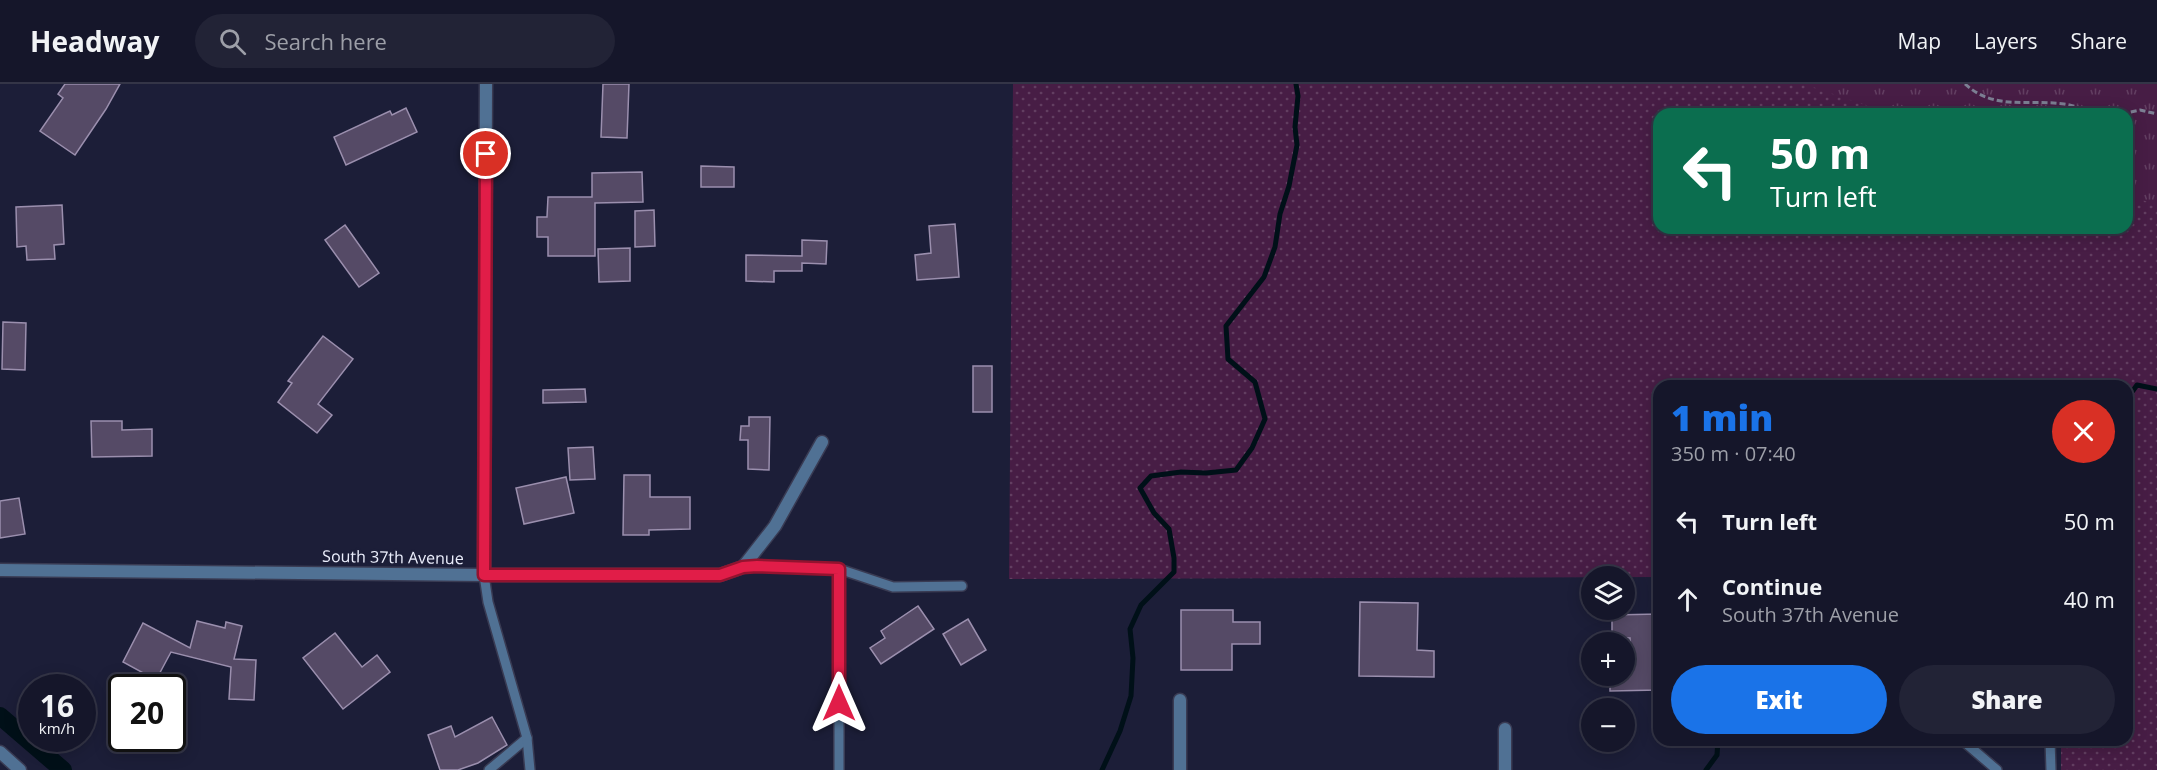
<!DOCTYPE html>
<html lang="en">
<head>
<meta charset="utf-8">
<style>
	:root { --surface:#15162a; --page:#222336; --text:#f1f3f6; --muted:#9d9fa8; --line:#343547; --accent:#1a73e8 }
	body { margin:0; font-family:"Open Sans",sans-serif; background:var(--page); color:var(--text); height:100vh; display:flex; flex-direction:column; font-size:22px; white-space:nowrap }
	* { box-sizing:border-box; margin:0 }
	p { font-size:20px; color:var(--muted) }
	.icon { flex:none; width:33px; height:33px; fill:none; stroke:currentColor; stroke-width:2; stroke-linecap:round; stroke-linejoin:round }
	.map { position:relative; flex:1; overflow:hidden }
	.drawer { position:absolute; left:1653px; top:296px; width:480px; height:366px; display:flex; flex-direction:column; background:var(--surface); border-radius:18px; box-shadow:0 3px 15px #0003,0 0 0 2px var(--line) }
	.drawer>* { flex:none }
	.banner { position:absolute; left:1653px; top:24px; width:480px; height:126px; border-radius:18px; box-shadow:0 3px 15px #0003,0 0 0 2px var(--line); background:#0b6e4f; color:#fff; overflow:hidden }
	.controls { position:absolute; left:1581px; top:482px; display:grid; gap:12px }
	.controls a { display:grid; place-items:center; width:54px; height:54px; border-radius:50%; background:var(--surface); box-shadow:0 3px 15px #0003,0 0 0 2px var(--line); font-size:30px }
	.speed { position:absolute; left:18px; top:590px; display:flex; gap:12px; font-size:30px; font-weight:700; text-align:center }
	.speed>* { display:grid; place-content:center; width:78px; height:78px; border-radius:50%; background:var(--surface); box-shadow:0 3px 15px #0003,0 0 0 2px var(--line); line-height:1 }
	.speed small { font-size:15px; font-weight:400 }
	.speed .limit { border:3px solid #111; border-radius:9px; background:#fff; color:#111 }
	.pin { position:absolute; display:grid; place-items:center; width:51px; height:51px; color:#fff; margin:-26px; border:3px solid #fff; border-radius:50%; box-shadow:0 2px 6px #0007 }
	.me { position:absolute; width:66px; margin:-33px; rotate:0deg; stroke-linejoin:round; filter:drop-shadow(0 0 4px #0008) }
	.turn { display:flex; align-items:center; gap:21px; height:126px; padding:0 18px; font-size:27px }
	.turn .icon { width:78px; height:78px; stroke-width:2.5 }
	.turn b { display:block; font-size:42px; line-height:51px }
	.round { display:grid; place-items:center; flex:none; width:63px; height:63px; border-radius:32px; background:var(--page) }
	.headline { display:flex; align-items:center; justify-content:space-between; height:102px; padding:0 18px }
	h1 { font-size:36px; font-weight:800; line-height:45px; color:var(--accent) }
	.action { display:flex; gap:12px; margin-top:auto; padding:12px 18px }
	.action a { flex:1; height:69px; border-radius:36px; background:var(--accent); color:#fff; font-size:24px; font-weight:800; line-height:69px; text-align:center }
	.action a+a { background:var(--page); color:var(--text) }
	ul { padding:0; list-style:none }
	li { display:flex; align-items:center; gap:18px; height:78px; padding:0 18px }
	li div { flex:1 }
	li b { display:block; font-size:22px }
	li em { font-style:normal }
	header { display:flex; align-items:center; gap:36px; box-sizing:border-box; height:84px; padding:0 30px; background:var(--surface); border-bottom:2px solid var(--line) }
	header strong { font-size:28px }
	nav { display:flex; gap:33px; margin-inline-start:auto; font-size:21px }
	.search { width:420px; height:54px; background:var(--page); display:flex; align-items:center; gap:15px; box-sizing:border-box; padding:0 21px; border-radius:33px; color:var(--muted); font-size:22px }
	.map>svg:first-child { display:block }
	.grass { fill:url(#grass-dots); fill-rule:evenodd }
	.park { fill:url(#park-tufts) }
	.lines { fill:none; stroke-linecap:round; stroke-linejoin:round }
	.stream { stroke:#001018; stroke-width:5 }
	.canal { stroke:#001018; stroke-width:18 }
	.building { fill:#554a66; stroke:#9b8fae; stroke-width:1.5 }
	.service-casing { stroke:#393b53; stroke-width:12 }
	.minor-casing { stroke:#393b53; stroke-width:15 }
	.path { stroke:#7c7f93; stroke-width:3; stroke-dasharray:6 3; stroke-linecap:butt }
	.service { stroke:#507194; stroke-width:9 }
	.minor { stroke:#507194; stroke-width:12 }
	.route-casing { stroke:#92132f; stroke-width:15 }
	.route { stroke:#e11d48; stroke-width:10 }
	.labels { text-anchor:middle; stroke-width:4.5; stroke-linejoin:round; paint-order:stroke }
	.street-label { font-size:16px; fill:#ebeefc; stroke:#1c1e38 }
</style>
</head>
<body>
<header>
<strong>Headway</strong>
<div class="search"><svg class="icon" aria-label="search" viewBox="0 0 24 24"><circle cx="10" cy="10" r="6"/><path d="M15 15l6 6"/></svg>Search here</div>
<nav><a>Map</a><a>Layers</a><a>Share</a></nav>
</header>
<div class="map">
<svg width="2157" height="686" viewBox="0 0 2157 686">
	<defs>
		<pattern id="grass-dots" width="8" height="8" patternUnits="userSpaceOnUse" patternTransform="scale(1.5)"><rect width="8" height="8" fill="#471d45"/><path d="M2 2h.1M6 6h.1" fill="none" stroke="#623e61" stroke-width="1.8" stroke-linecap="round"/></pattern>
		<pattern id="park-tufts" width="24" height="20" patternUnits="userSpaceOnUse" patternTransform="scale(1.5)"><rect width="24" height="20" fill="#471d45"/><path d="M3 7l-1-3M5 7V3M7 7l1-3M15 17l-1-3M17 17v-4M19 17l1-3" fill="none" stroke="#623e61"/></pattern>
	</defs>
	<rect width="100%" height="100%" fill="#1c1e38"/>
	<!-- grass -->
	<path class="grass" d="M1013,0h1144v686h-96v-30h66v-354h-468v191l-650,2zM1659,30h468v114h-468z"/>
	<!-- park -->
	<path class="park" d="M1804,0h353v121l-30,-10v-81h-236z"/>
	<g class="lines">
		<!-- stream -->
		<g class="stream">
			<path d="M2127,315l10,-14 20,4"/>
			<path d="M1102,686l18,-39 11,-35 2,-38 -3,-29 11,-24 33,-33v-14l-5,-29 -15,-16 -14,-25 11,-12 30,-4 25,1 30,-3 16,-22 13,-29 -10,-37 -27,-23 -2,-33 38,-49 11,-30 5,-33 9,-28 8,-41 -2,-18 3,-31 -2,-12"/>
			<path d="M1706,686l11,-15 1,-15"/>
		</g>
		<!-- canal -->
		<path class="canal" d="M0,632l63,54"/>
	</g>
	<!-- building -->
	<g class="building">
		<path d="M65,0h55l-14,25 -31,46 -35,-24 23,-33 -5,-4z"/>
		<path d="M603,0h26l-2,54 -26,-1z"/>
		<path d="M406,24l11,24 -71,33 -12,-28 56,-26 2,4z"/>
		<path d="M701,82l33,1v20h-33z"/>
		<path d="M642,88l1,30 -48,1v53h-47v-19h-11v-20h10l1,-20h44v-24z"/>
		<path d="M62,121l2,39 -10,1 1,14 -28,1 -1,-14 -9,1 -1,-40z"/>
		<path d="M654,126l1,36 -20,1v-36z"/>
		<path d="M955,140l4,53 -42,3 -2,-25 16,-2 -2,-27z"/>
		<path d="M345,141l34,48 -20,14 -34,-47z"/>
		<path d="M802,156l25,1 -1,23 -24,-1v8h-28v11l-28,-1v-26l56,1z"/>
		<path d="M630,164v33l-31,1 -1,-33z"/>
		<path d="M3,238l23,1 -1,47 -23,-1z"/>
		<path d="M323,252l30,23 -35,45 14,11 -15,18 -39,-31 14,-19 -4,-2z"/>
		<rect x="973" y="282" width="19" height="46"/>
		<path d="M585,305l1,13 -43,1v-13z"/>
		<path d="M749,333h21l-1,53 -21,-1v-29h-8l1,-14h8z"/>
		<path d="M91,337h31v9l30,-1v27l-60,1z"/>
		<path d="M593,363l2,32 -25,1 -2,-32z"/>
		<path d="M624,391h26v22h40v32l-41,1v5h-26z"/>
		<path d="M566,393l8,36 -50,11 -8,-36z"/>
		<path d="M19,414l6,36 -25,4v-37z"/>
		<path d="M1360,518l58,1 -1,47 17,1v26l-75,-1z"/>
		<path d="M918,522l16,23 -53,35 -11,-16 15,-10 -4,-7z"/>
		<path d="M1181,526h52v12h27v22h-28v26h-51z"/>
		<path d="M1659,530v76l-49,1v-16h14v-6h7l-1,-31h-18v-23z"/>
		<path d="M968,535l18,31 -25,15 -18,-31z"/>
		<path d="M197,537l28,7 1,-6 16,4 -8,33 22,1 -2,40 -25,-1 2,-32 -60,-15 -15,28 -33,-18 20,-39 47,25z"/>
		<path d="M335,549l27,34 15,-12 13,17 -47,37 -40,-51z"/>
		<path d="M492,633l15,28 -29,18 -20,7h-18l-12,-35 23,-9 4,11z"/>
	</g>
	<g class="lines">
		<defs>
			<g id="service">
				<path d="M743,483l14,-1 82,3 54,18 69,-1"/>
				<path d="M484,491l4,27 39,136 -38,32"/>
				<path d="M527,654l3,32"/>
				<path d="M1962,656l35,30"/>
				<path d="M2050,656l1,30"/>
				<path d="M839,686v-201"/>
			</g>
			<g id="minor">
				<path d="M0,486l484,5h236l23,-8 32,-41 47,-84"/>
				<path d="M484,491l2,-491"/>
				<path d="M0,668l20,18"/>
				<path d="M1180,686v-70"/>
				<path d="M1505,686v-41"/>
			</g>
		</defs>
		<!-- service casing -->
		<use href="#service" class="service-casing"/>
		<!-- minor casing -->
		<use href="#minor" class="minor-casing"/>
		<!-- path -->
		<g class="path">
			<path d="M1965,0c30,27 63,15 99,20 13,2 25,7 37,10"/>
			<path d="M2122,30l18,-4 17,4"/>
		</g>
		<!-- service -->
		<use href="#service" class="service"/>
		<!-- minor -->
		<use href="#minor" class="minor"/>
	</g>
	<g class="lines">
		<defs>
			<path id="route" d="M486,70l-2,421h236l23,-8 14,-1 82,3v134"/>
		</defs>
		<!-- route casing -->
		<use href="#route" class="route-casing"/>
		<!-- route -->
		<use href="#route" class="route"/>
	</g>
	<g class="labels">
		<!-- street labels -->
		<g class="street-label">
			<text transform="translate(393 473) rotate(1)" y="6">South 37th Avenue</text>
		</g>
	</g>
</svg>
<div class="controls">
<a><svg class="icon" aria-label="layers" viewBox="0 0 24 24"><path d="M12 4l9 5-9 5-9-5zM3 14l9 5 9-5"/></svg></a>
<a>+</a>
<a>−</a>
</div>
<div class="speed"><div>16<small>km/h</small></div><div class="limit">20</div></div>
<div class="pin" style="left:486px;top:70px;background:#d93025"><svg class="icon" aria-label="arrive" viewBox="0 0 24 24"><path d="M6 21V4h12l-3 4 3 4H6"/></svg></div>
<svg class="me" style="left:839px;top:619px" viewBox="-20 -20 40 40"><path d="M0-17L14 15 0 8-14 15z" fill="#e11d48" stroke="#fff" stroke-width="4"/></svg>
<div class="banner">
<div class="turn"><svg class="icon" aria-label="left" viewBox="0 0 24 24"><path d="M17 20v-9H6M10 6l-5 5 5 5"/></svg><div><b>50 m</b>Turn left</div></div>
</div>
<section class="drawer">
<div class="headline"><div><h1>1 min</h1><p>350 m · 07:40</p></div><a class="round" style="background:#d93025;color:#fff"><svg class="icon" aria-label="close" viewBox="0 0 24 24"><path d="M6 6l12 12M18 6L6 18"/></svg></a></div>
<ul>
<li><svg class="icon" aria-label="left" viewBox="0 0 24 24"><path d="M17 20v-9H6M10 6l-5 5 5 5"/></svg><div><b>Turn left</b></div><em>50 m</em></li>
<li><svg class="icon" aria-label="ahead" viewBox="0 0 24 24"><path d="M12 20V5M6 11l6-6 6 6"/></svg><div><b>Continue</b><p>South 37th Avenue</p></div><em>40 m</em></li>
</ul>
<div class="action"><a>Exit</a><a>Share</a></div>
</section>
</div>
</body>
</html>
